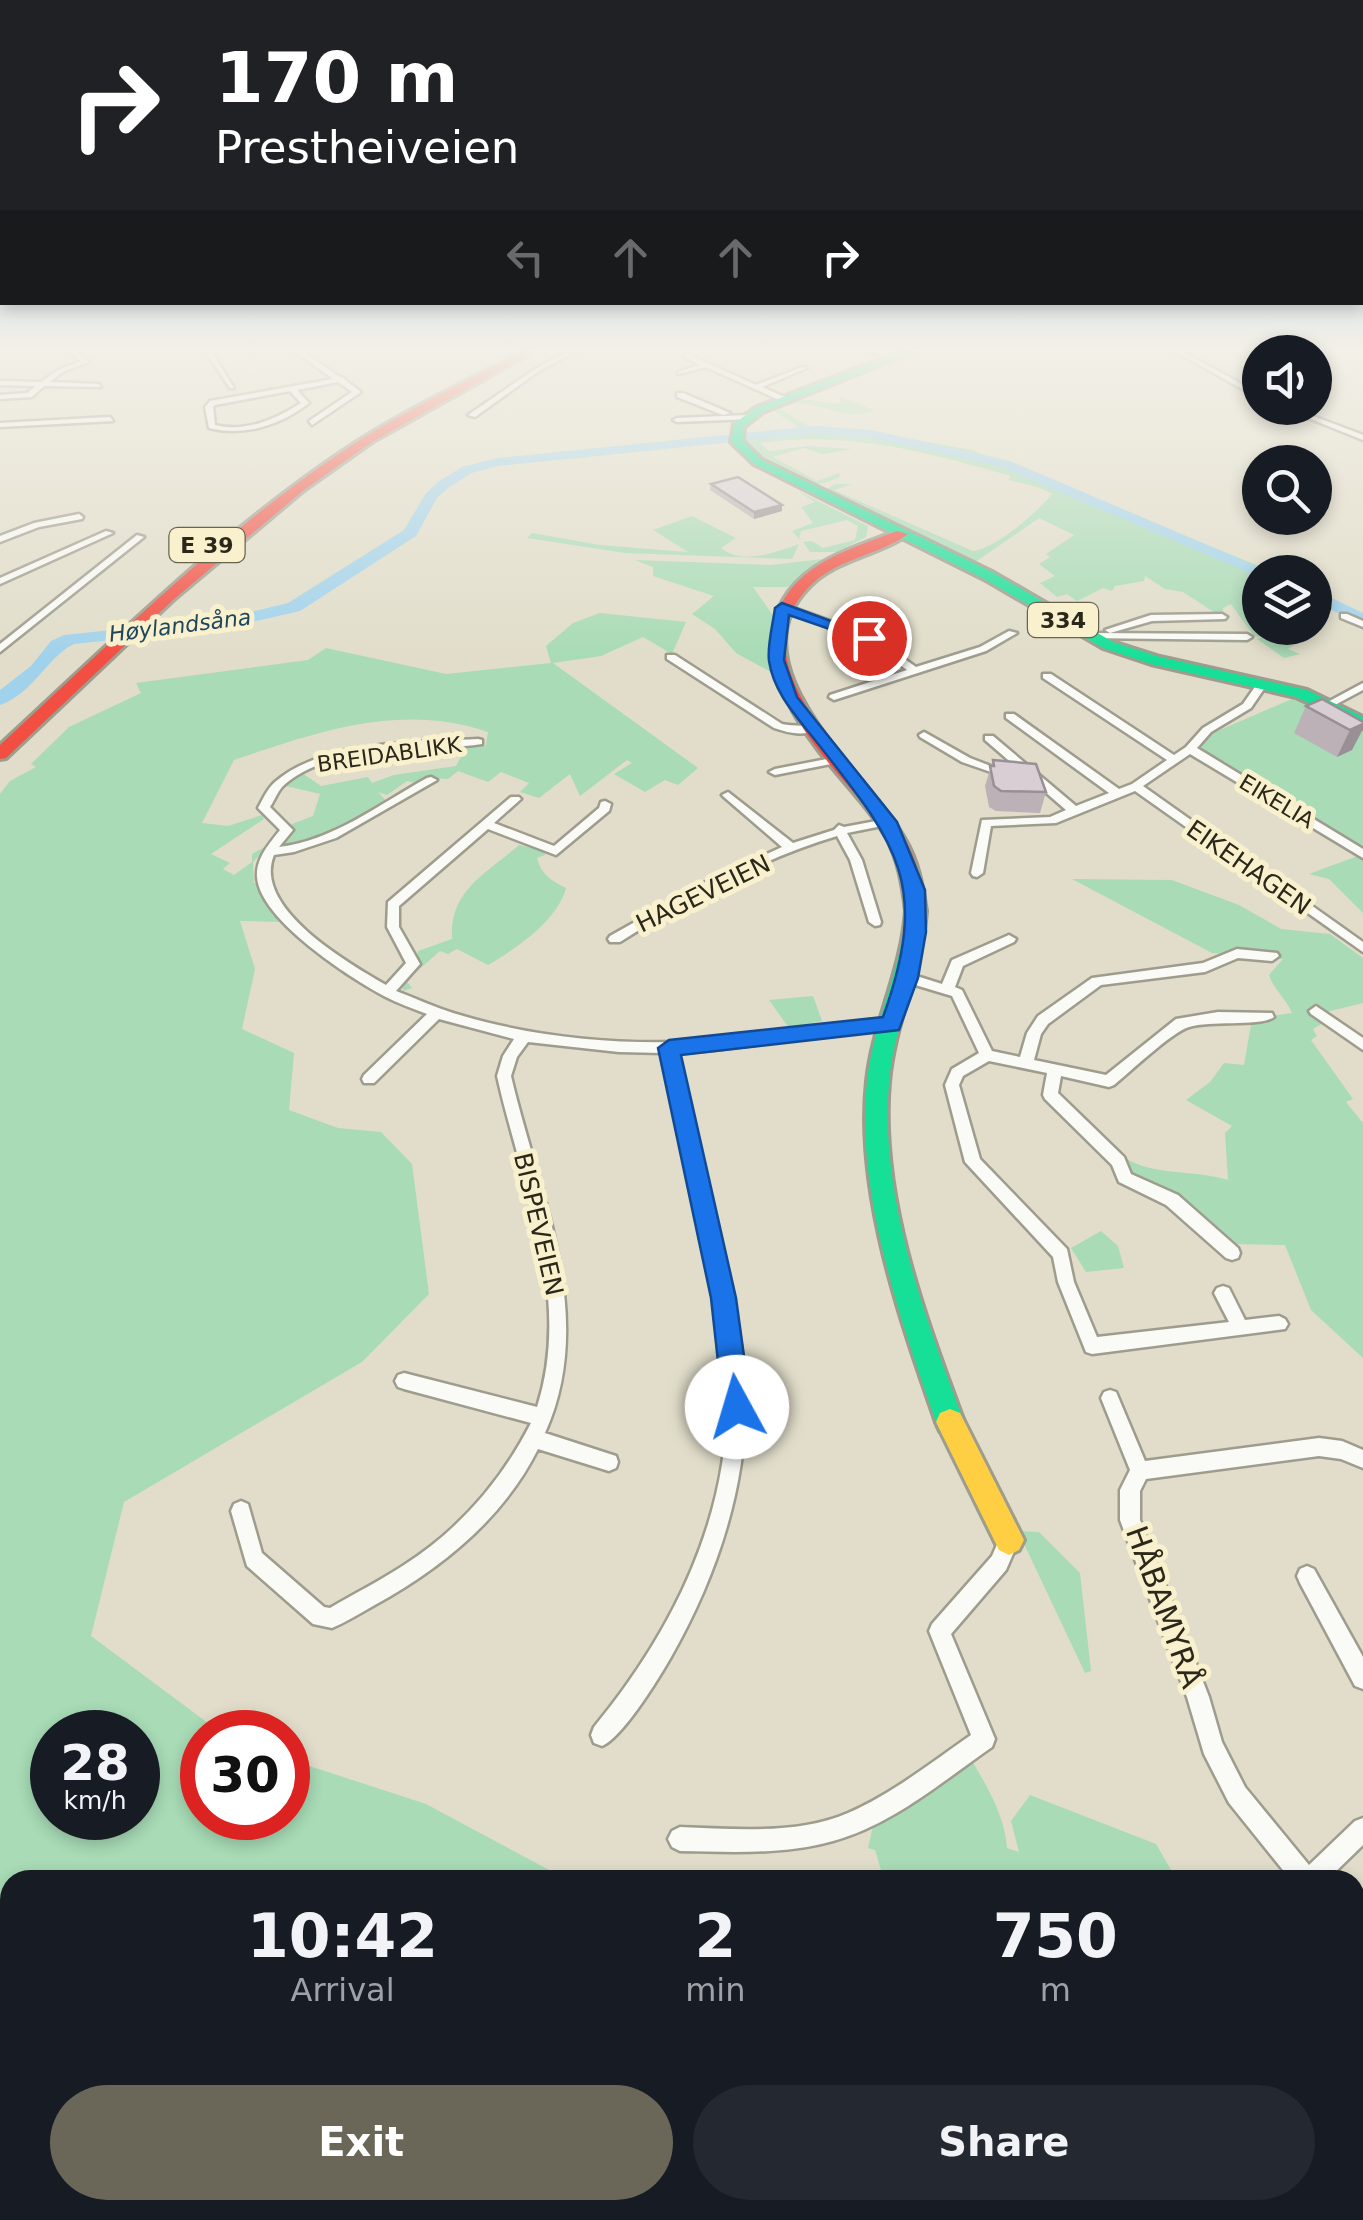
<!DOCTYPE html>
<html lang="en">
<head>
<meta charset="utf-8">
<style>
	:root { --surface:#171b24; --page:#242831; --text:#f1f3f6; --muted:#9ea1a6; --accent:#6b6758 }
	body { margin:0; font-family:"DejaVu Sans",sans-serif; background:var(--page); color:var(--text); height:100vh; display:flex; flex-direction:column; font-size:38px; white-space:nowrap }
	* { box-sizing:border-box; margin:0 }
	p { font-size:32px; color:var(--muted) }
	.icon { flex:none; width:55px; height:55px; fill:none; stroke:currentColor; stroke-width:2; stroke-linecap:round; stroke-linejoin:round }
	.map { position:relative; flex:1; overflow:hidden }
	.sheet { position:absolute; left:0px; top:1870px; width:1365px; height:350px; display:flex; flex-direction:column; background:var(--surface); border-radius:30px 30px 0 0; box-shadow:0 5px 15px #0003 }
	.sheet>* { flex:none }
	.top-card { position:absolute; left:0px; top:0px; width:1365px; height:305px; box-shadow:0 5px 15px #0003; background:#202124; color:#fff; overflow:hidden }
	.fabs { position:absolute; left:1242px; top:335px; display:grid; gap:20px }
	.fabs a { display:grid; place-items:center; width:90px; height:90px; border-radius:50%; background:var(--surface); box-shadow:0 5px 15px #0003; font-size:50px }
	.speed { position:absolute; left:30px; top:1710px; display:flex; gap:20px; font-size:50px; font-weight:700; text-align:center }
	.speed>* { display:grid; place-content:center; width:130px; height:130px; border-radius:50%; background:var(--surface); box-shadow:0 5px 15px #0003; line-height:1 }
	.speed small { font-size:25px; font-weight:400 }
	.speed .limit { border:15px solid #d22; background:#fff; color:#111 }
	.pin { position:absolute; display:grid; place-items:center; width:85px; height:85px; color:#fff; margin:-42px; border:5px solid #fff; border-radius:50%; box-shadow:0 2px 10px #0007 }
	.me { position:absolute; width:110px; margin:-55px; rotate:354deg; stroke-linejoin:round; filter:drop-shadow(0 0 8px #0008) }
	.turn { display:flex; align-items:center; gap:35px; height:210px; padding:0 50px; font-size:45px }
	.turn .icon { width:130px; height:130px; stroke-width:2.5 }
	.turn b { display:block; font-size:70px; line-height:85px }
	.lanes { display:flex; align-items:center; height:95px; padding:0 50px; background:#0003; justify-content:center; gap:50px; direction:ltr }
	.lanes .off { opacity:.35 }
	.eta { display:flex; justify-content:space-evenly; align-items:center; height:170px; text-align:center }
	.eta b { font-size:60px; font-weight:700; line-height:70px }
	.button { display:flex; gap:20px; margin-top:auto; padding:20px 50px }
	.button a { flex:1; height:115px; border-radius:60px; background:var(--accent); color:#fff; font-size:40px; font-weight:700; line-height:115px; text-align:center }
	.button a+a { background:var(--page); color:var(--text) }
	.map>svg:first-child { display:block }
	.green { fill:#a8dbb6; fill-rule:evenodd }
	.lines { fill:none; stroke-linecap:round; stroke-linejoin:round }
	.river { fill:#a0d2ec; fill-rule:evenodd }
	.street-casing { stroke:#9e9c8d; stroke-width:5 }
	.fast-casing { stroke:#9e9c8d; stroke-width:6 }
	.slow-casing { stroke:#9e9c8d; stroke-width:6 }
	.jam-casing { stroke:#9e9c8d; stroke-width:6 }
	.street { fill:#fafaf7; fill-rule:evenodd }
	.fast { fill:#16e098; fill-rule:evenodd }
	.slow { fill:#ffcf43; fill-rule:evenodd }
	.jam { fill:#f24e42; fill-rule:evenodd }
	.wall { fill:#bbb1b6 }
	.shaded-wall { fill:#989094 }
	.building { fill:#d9ced4; stroke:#989094; stroke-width:2.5 }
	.route { fill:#1a73e8; stroke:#114b97; stroke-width:2.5 }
	.labels { text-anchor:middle; stroke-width:10; stroke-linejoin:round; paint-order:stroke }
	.shield { fill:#f9f0cd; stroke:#696450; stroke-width:2.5 }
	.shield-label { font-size:22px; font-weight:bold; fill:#2b281b }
	.far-water-label { font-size:22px; font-style:italic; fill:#1e465e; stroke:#f9f0cd }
	.far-street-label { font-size:22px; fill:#2b281b; stroke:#f9f0cd }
	.street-label { font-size:25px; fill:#2b281b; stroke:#f9f0cd }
	.near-street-label { font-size:30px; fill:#2b281b; stroke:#f9f0cd }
</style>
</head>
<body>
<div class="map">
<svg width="1363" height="2220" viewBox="0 0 1363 2220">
	<rect width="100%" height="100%" fill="#e1ddca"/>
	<!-- green -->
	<g class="green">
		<path d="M840,397l34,13c-31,16 -64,-19 -94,-1l28,17 42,2 122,22 302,122h-14v54l-5,-2v5l39,16 -6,4 12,5 -16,4 -27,-19 5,-2 -8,-1 -23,-32 -8,4v7l-6,-1 -34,-22 -18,-3 -20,-13 -1,5 -29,5 -3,5 -9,-3 -26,13 -10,-7 -10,3 -17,-14 15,-7 -16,-12 11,-7 -4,-3 28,-19 -35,-17 -65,45 -150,-72 11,-7h17l-18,6 139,61c24,-3 63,-38 79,-57 -17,-10 -26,-9 -44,-14l3,-4c-85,-24 -163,-46 -251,-33l9,8 39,-5 44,3 -29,5 -19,-6 -31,9 44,24 22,-8 1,4c-10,4 -21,9 -32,6 -17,-4 -55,-28 -65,-40v-13l7,3 52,-4 -33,-21 24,-10 48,6z"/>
		<path d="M796,490l72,36 -2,11 -29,15h-27l-7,-10 9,-1 11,7 32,-8 3,-14 -11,-6 -46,11 -2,8 -7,-8 21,-8 -12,-16 14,-5z"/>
		<path d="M692,516l44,22 -15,10c21,18 55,4 78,-4l-7,15 -167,-6 -98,-15 5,-5 68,12 88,7 -35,-22z"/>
		<path d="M831,558l-43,29h-35l22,31 -4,54 -35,-19 -21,-24 -23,-15 22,-18 -61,-20v-9l-18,-7 136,5z"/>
		<path d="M600,613l86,9 -14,32 -29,-17 -42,19 -48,7 145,105 -20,17 -13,-5 -20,12 -31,-18 18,-11 -5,-3 -47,36 -10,-22 -31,24 -19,-6 9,-9 -28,-11 -13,10 -30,-11 -10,8 -19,-1 -11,6 -11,-3 -20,14 -9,-3 10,11 -90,42h-15l9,-21 21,-8 7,-22 -38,-9 17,-14 22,15 47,-9 4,6 22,-8 62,-9 11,-21h19l2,-13c-87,-30 -171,0 -254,28l-32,63 26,3 34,-11 2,4 -53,35 19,9 -7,6 11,6 18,-13v-8l20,-11 -19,19 1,20 29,40 -43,-1 15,48 -13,60 52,24 -5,57 49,18 43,4 31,32 17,130 -67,68 -238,140 -33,134 129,96h-18v86h86v-59l138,45 142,76h-558v288l-10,8v-1382l10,-13 26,-14 -5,-3 38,-37 72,-34 -5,-10 172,-23 18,-12 120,26 105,-11 -5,-17 27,-23zM52,1732h86v86h-86z"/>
		<path d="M1299,696l64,35v116l-166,-99 16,-15z"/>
		<path d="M519,845l26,6v4l-8,3c4,16 14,23 29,30 -9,33 -49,60 -78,77l-31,-16 -9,5 -8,-3 -34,30 6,7 -9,3 -1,-7 13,-15 3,-18 34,-12c-3,-50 36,-66 67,-94z"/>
		<path d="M1363,854v59l-34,-34 -20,-5z"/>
		<path d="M1072,879l100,1 67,25 42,24 49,5 33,24v45l-45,11 5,9 -10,6 4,7 -6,4 42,59 -7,3 17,21v235l-52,-48 -26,-65 -56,-1 -87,-58 -17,-17 3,-5 -8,-10c27,23 74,15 108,26l-3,-47 7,-7 -46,-26 24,-18 14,-19 20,2 8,-46 40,-6c-6,-15 -18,-23 -23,-38l14,-16 -71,-6z"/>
		<path d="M813,996l9,25 -33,7 -20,-28z"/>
		<path d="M1101,1231l17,15 6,22 -38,4 -15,-24z"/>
		<path d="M1018,1531l21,1 41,41 11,98 -6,2z"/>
		<path d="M972,1761c16,27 33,56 35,87l12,4 -8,-31 19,-26 126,49 21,36h-81l-5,-6 -1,6h-206l-9,-30 -7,-2 5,-22 18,-17z"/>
	</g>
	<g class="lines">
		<!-- river -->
		<g class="river">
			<path d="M814,426l57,4 139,31 261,111 -14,4 -256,-109 -130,-29 -57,-4 -316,32 -26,7 -24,15 -11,10 -21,38 -116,75 -74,17 -152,16c-26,12 -41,50 -74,61v-15l31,-24 20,-25 13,-6 162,-17 62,-15 116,-73 22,-37 12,-11 24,-15 35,-9z"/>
			<path d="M1315,590l48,23v12l-48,-23z"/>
		</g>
		<defs>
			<g id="street">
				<path d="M65,349h7l17,13 -27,10 -12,10 49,2 2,3 -57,-1 -12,11 -32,2v-4l27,-2 9,-7 -36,-1v-4l41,1 17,-12 23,-9z"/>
				<path d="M204,349h6l24,39h-4z"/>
				<path d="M292,349h7l41,28 4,1 1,2 16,12 -49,33 -3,-4 43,-29 -14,-10 -41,8 12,13c-28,22 -65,34 -100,25l-4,-21 5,-6 123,-22zM290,391l11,12c-25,16 -56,30 -86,22l-2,-18 2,-2z"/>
				<path d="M573,349h7l-41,22 -64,46 -7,-2 67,-46z"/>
				<path d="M869,349h7l18,9 -5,1z"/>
				<path d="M1171,349h7l82,45v5z"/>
				<path d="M687,354l69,31 46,-18 5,1 -45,19 25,11 -3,4 -78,-35 -28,7v-2l22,-7 -15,-8z"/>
				<path d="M677,393h6l47,20 -7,2 -46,-18z"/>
				<path d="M1283,408h9l71,27v5z"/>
				<path d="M748,415l3,4 -74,3 -4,-2 4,-2z"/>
				<path d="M110,417l3,4 -113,6v-4z"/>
				<path d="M79,514l4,3 -1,2 -43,8 -39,15v-6l34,-13z"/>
				<path d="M106,531l7,2 -113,51v-6z"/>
				<path d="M137,535l7,2 -144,115v-8z"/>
				<path d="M780,605h6l86,31 44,31 64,-20 29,-16 8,2 -31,18 -152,49 -5,-3 1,-2 77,-25 -41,-30 -86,-31z"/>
				<path d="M1222,614l5,3 -2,2 -73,2 -42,12 -5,-3 46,-15z"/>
				<path d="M1341,614h6l16,7v6l-22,-9z"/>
				<path d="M1089,633l158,1 5,3 -5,3 -161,-2v-4z"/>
				<path d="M667,655h8l107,69c11,3 28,0 35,5 -13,8 -28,4 -43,-1l-107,-69z"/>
				<path d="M1043,674h8l123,81 12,-8 17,-19 40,-24 16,-23h8l1,2 -17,25 -40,24 -14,16 166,101v9l-173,-104 -47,32 220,156v10l-228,-161 -79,32 -65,3 -8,47 -6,4 -4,-1 -2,-3 11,-53 68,-3 16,-7 -81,-70v-4h8l83,70 33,-13 -103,-75v-4h8l105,75 13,-5 35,-24 -124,-82z"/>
				<path d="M1363,683v7l-30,16 -9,-2z"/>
				<path d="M924,732l46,26 44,17 -6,3 -46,-16 -42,-25 -1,-2z"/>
				<path d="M478,739l4,1v4c-58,9 -155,-1 -200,43 -5,6 -8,14 -12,20l23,23 -14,17c54,-6 102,-44 148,-69l4,-1 6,3 -101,58 -42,14 -20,3c-22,53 74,108 112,130l20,-22 -19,-36 1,-25 123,-105h8l2,2 -27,24 60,23 45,-38 2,-6 4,-1 6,3 -2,7 -53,44 -68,-26 -89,77v21l21,37 -24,27c19,7 38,16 57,22 91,28 187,34 281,26 46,-5 91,-15 137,-19l20,-1 7,5c-12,10 -37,7 -54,9 -56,7 -110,16 -167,20 14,59 26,119 40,178 12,52 26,104 28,157 4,94 -28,188 -74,269 -12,21 -48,80 -69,89l-8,-3 -3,-8 3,-8c79,-96 137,-212 133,-339 -2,-53 -15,-105 -26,-157 -13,-59 -25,-119 -38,-178l-44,-1 -91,-10 -11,15 -6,19c27,116 87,240 34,357l71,23 2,6 -2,6 -7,3 -71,-22c-35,70 -97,120 -165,157 -14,8 -27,16 -41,22l-19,-4 -66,-58 -16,-55 3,-7 7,-3 7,3 14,49 62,54 6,1c25,-15 50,-27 74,-43 55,-35 98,-85 127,-142l-127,-34 -6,-2 -3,-6 3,-6 6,-2 133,34c36,-111 -16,-223 -40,-331l6,-20 11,-17 -75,-20 -65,64h-10l-2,-4 2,-4 63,-61c-15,-6 -30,-11 -43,-18 -35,-19 -124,-76 -127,-119 -1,-19 12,-33 23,-47l-22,-22c5,-9 9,-19 17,-26 48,-42 142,-40 203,-43z"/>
				<path d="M837,757l4,1v4l-66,13 -6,-3 6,-3z"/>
				<path d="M728,792l65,51 41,-13 5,-5 5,2 48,-9v6l-45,9 15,27 19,62 -1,3 -5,1 -6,-4 -19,-62 -13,-24c-77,23 -149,63 -217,106h-10l-2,-3 2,-3 96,-54 76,-35 -58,-50 -2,-2z"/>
				<path d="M1009,935l7,4 -2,3 -51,24 -8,21 7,3 30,61 28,6 7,-24 11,-17 54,-38 111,-15 34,-14 40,4 2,3 -7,5 -34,-3 -33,14 -104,13 -53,39 -7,10 -7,26 72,15 70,-56 42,-7 54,1 2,4c-13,10 -63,3 -85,10 -17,5 -58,44 -75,58l-5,2 -48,-11 -3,17 66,64 7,17 47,21 60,53 2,5 -2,5 -6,2 -6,-2 -60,-53 -47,-23 -7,-17 -67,-66 -2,-4 4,-22 -58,-12 -26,15 -4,9 21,74 87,90 7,33 23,55 132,-15 -15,-29 3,-5 6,-2 6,2 16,32 34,-4 6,3 3,5 -3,5 -193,25 -6,-2 -28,-70 -5,-25 -88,-95 -20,-77 7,-16 27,-16 -27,-57 -50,-15 -2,-3 7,-5 35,11 10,-24z"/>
				<path d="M1316,1006l47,32v12l-52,-36 -2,-3z"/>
				<path d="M1110,1390l6,2 29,69 174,-23 23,3 21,9v18l-22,-9 -22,-3 -173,23 -6,12v29l69,177 13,45 23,45 64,78 46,-44 8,-3v27l-36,35h-36l-62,-77 -25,-49 -17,-57 -67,-177v-30l10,-20 -29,-72 3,-6z"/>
				<path d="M1009,1530l7,3 3,7 -13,30 -55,64 44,105 -3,8c-49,34 -100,78 -159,94 -49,14 -102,11 -153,10l-8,-4 -4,-8 4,-8 8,-4c54,2 117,8 168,-14 44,-19 84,-51 123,-78l-42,-104 3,-7 60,-68 10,-23z"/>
				<path d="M1307,1566l7,3 49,88v32l-8,-3 -55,-103 -3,-7 3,-7z"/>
				<path d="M27,2210h28l-4,10h-26z"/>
				<path d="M801,2210h28l3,10h-28z"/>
			</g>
			<g id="fast">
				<path d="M906,349h13l-156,63 -19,15 -1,14 19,19 232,113 119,69 47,15 147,33 56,27v11l-67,-31 -145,-33 -48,-16 -119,-69 -230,-115 -23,-22 3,-18 21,-16z"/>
				<path d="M916,905l10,6c-4,59 -32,112 -37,171 -10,114 36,235 75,340l-4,9 -10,4 -10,-4 -4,-9c-36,-103 -81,-231 -69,-341 6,-58 35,-111 39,-170z"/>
			</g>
			<g id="slow">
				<path d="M950,1409l10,4 59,117 5,10 -5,10 -10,5 -10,-5 -63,-128 4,-9z"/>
				<path d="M1355,2158l8,3v50l-8,-3z"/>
			</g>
			<g id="jam">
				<path d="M527,349h11l-166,93 -68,48 -131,110 -167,158 -6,1v-14c110,-101 216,-208 340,-292 59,-40 124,-70 187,-104z"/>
				<path d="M897,531l11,3c-30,22 -72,24 -100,54 -77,80 61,186 96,250 14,23 18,47 22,73l-10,6 -10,-6c-3,-26 -7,-49 -19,-73 -19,-33 -48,-60 -70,-90 -42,-56 -73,-131 -3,-180 25,-17 55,-26 83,-37z"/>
			</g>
		</defs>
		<!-- street casing -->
		<use href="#street" class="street-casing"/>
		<!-- fast casing -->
		<use href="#fast" class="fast-casing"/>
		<!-- slow casing -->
		<use href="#slow" class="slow-casing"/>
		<!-- jam casing -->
		<use href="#jam" class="jam-casing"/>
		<!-- street -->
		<use href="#street" class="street"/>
		<!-- fast -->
		<use href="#fast" class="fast"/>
		<!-- slow -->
		<use href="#slow" class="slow"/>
		<!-- jam -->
		<use href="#jam" class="jam"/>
	</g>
	<!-- wall -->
	<g class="wall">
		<path d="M711,484l71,21v6l-28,8 -44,-29z"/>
		<path d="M1306,706l57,16 -11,28 -15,7 -43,-24z"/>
		<path d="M993,760l53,32 -6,21 -44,-2 -7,-4 -4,-21z"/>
	</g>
	<!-- shaded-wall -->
	<g class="shaded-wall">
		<path d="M782,505v6l-28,8v-7z"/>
		<path d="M1363,724v5l-11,21 -15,7 13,-27z"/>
	</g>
	<!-- building -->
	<g class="building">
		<path d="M738,477l44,28 -28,7 -43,-28z"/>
		<path d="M1322,699l41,23v2l-13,6 -44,-24z"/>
		<path d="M993,760l43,4 10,28 -45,-1 -7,-5 -4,-20h4z"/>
	</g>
	<!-- sky -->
	<linearGradient id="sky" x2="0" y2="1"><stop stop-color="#8bc0ea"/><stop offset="0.53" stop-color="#f2f0e7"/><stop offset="1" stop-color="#f2f0e7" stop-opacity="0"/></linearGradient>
	<rect width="1363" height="659" fill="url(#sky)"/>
	<!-- route -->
	<path class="route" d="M782,603l95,35 -13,3 -75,-26 -5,45 13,37 100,125 28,68 1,42 -8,46 -19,52 -218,25 55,243 15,109 -4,9 -10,4 -10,-4 -4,-9 -12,-109 -53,-250 11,-8 214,-23c48,-134 14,-173 -68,-277 -19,-24 -41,-47 -46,-79 -2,-16 4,-37 6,-53z"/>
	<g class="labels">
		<!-- shield labels -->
		<g class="shield">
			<rect x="169.5" y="528" width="75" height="34" rx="8"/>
			<rect x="1028" y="603" width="70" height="34" rx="8"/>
		</g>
		<g class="shield-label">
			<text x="207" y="553">E 39</text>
			<text x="1063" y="628">334</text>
		</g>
		<!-- far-water labels -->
		<g class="far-water-label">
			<text transform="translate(180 625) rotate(-7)" y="8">Høylandsåna</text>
		</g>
		<!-- far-street labels -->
		<g class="far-street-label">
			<text transform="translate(389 754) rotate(-8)" y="8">BREIDABLIKK</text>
			<text transform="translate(1277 801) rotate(31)" y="8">EIKELIA</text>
		</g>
		<!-- street labels -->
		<g class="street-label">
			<text transform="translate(1249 867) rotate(35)" y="9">EIKEHAGEN</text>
			<text transform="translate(703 893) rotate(-26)" y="9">HAGEVEIEN</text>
			<text transform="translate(539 1224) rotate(77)" y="9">BISPEVEIEN</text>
		</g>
		<!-- near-street labels -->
		<g class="near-street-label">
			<text transform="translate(1164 1607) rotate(70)" y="10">HÅBAMYRÅ</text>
		</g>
	</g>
</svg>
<div class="fabs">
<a><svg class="icon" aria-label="sound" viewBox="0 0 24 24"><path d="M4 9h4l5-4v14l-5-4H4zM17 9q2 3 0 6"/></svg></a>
<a><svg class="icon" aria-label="search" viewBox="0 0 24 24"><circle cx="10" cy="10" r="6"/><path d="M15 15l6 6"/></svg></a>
<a><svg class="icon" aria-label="layers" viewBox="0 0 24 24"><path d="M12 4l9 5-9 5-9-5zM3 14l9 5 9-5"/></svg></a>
</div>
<div class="speed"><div>28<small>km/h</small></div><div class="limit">30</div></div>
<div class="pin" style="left:869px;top:638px;background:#d93025"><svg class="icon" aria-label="arrive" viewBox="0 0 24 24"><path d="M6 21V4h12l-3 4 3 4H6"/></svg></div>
<svg class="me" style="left:737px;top:1407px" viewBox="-20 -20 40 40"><circle r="19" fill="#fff"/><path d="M0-13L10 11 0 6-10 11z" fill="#1a73e8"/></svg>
<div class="top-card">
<div class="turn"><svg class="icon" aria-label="right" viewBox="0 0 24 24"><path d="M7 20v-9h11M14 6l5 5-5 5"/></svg><div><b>170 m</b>Prestheiveien</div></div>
<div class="lanes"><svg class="icon off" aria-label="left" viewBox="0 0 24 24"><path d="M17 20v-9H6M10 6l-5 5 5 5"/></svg><svg class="icon off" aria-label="ahead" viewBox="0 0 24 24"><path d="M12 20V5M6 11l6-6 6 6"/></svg><svg class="icon off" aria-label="ahead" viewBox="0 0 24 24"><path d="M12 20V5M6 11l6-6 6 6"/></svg><svg class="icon" aria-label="right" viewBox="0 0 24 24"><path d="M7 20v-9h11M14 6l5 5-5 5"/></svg></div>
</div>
<section class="sheet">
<div class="eta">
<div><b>10:42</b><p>Arrival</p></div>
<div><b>2</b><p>min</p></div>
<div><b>750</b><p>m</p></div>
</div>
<div class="button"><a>Exit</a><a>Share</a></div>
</section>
</div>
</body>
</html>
